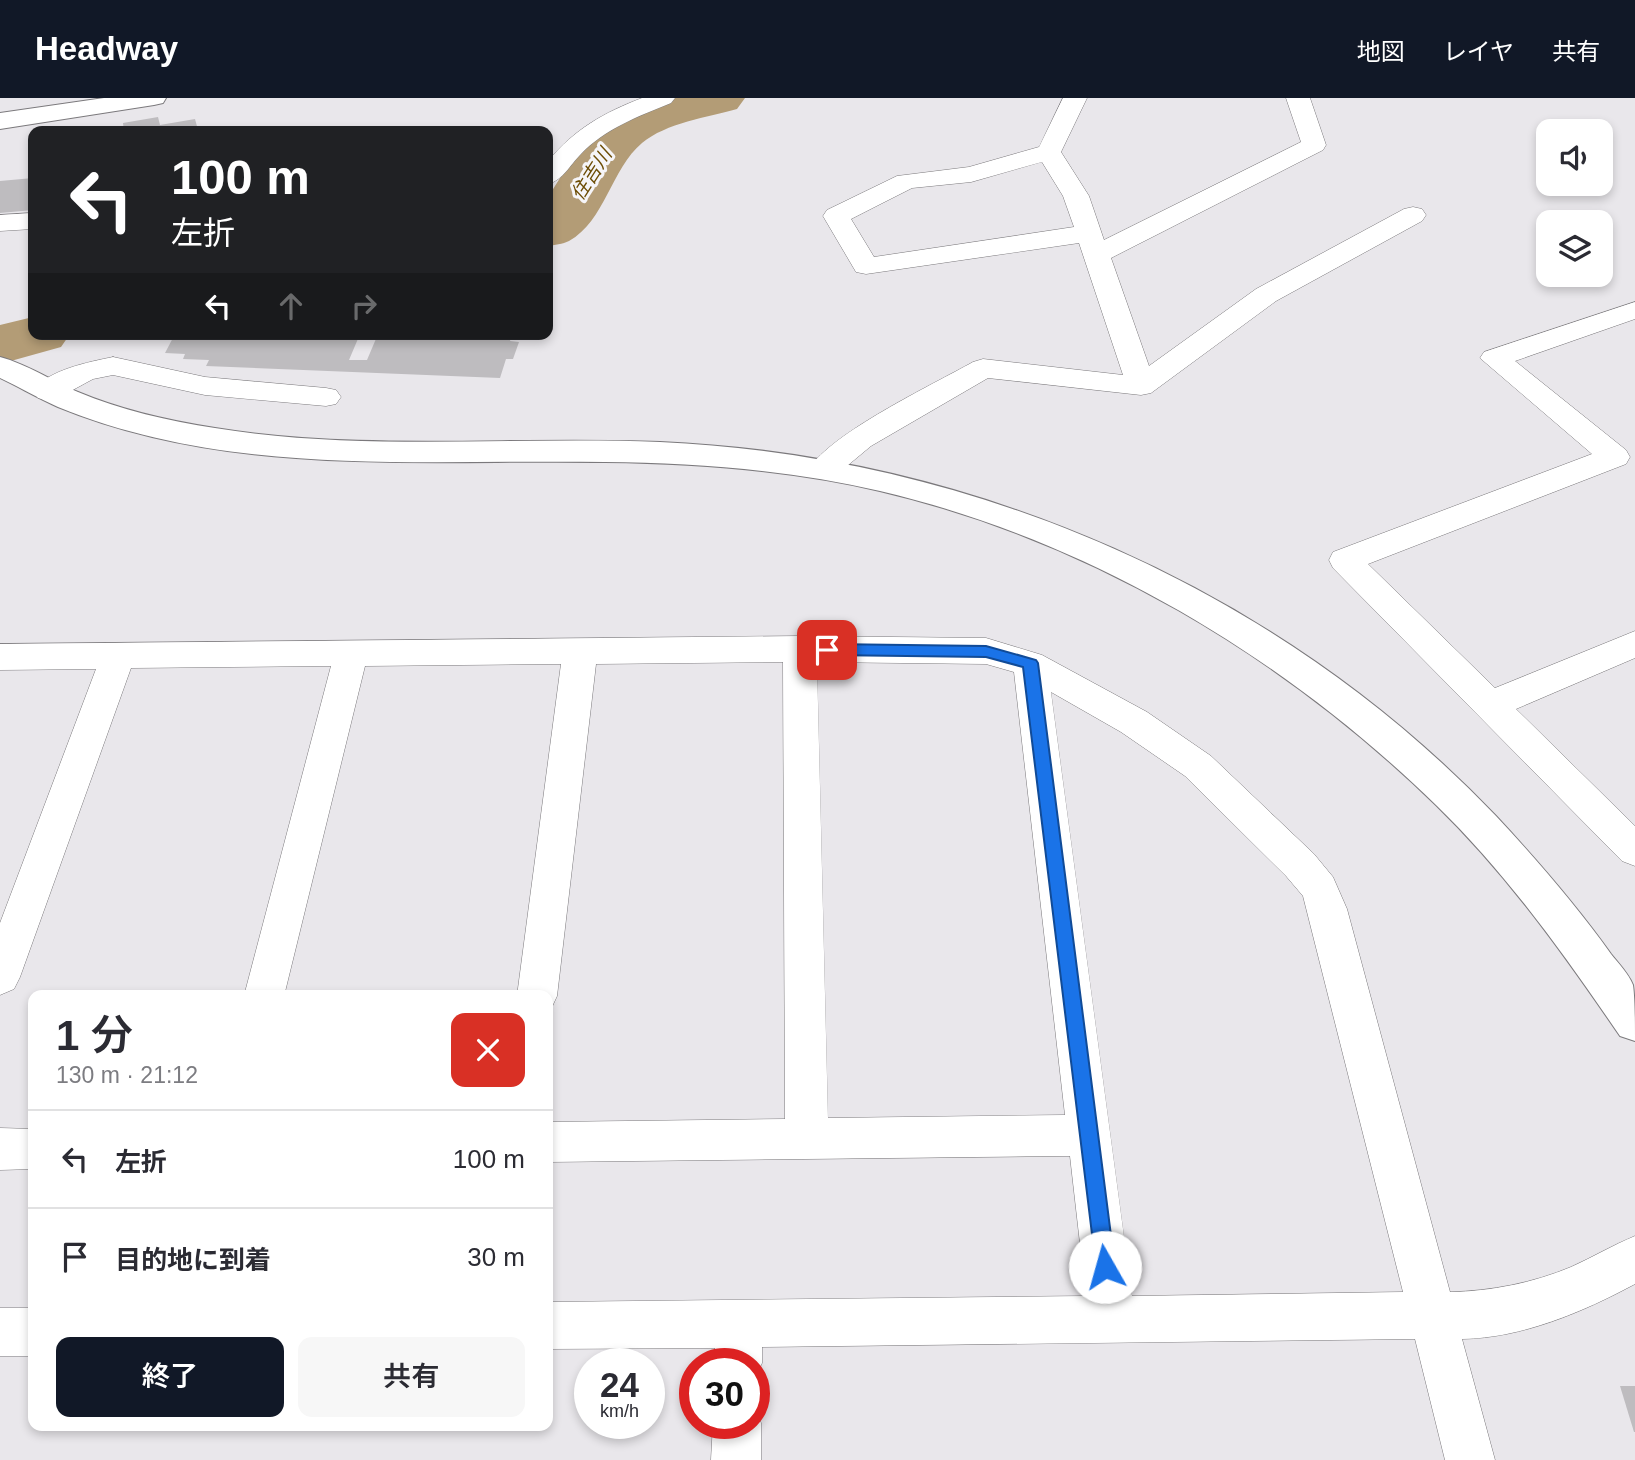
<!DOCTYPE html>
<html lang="ja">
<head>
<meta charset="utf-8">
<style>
	:root { --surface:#fff; --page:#f7f7f7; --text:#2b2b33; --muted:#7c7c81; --line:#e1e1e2; --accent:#111827 }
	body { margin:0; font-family:Helvetica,"Noto Sans JP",sans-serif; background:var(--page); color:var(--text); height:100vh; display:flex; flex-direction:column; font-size:26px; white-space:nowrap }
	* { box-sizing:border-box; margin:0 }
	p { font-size:23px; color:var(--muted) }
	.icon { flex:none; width:38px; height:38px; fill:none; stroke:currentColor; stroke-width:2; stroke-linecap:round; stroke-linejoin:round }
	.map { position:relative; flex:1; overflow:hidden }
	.side { position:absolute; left:28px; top:892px; width:525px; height:441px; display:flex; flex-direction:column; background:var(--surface); border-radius:14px; box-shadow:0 4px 10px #0003 }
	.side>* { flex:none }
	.hud { position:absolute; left:28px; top:28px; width:525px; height:214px; border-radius:14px; box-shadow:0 4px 10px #0003; background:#202124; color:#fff; overflow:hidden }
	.fabs { position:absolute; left:1536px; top:21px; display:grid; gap:14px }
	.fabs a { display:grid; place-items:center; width:77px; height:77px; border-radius:14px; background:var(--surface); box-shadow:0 4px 10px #0003; font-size:35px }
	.speed { position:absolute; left:574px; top:1250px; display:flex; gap:14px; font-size:35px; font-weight:700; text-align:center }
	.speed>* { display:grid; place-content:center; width:91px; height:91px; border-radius:50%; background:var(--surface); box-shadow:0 4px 10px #0003; line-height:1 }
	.speed small { font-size:18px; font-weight:400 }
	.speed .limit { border:10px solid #d22; background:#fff; color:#111 }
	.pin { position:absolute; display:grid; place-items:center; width:60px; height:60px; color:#fff; margin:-30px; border-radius:14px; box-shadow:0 4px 10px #0006 }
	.me { position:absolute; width:77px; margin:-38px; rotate:353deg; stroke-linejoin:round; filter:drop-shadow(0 0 5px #0008) }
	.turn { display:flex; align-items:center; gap:24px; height:147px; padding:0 28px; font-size:32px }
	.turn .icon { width:91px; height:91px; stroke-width:2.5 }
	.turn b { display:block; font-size:49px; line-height:60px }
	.lanes { display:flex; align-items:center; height:66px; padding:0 28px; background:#0003; justify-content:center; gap:35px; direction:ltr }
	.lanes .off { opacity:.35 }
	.round { display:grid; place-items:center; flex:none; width:74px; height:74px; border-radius:14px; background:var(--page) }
	.summary { display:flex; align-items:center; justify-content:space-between; height:119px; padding:0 28px }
	h1 { font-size:42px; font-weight:600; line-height:52px }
	.primary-button { display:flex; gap:14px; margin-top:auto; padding:14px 28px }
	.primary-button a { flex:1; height:80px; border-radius:14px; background:var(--accent); color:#fff; font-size:28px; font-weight:600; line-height:80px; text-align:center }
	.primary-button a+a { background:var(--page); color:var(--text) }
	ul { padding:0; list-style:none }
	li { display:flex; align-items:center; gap:21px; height:98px; padding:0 28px; border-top:2px solid var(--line) }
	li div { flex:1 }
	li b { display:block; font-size:26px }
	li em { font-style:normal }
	header { display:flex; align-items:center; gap:42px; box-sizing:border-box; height:98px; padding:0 35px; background:var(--accent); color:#fff }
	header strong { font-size:33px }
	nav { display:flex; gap:38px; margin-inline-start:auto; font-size:24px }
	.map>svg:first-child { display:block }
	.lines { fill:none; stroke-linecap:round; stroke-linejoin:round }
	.river { fill:#b39c76; fill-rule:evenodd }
	.building { fill:#bebcbf }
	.street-casing { stroke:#7b797c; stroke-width:1 }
	.secondary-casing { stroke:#7b797c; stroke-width:2 }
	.primary-casing { stroke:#7b797c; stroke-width:2 }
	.street { fill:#fff; fill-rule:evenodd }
	.secondary { fill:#fff; fill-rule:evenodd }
	.primary { fill:#fff; fill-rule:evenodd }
	.route { fill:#1a73e8; stroke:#114b97; stroke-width:2 }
	.labels { text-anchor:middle; stroke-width:6; stroke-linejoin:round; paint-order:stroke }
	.far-water-label { font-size:19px; font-style:italic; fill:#6c4c04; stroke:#f6f5f8 }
</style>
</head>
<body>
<header>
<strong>Headway</strong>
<nav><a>地図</a><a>レイヤ</a><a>共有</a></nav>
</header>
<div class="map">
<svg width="1635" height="1362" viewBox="0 0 1635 1362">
	<rect width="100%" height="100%" fill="#e9e7eb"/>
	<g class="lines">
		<!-- river -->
		<g class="river">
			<path d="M652,0h93l-8,11c-29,8 -71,14 -95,34 -31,26 -37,78 -73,98 -6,3 -15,4 -21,5v-49l40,-63 19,-16z"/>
			<path d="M33,219v17h37l-9,13 -61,17v-39z"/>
		</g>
	</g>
	<!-- building -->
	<g class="building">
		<path d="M158,19l2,8 35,-6 3,11 -74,1 -1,-8z"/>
		<path d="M33,80v32l-33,3v-32z"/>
		<path d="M175,236h185l-11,26h18l11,-26 133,4 -1,3 9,1 -6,17h-7l-6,19 -294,-12 3,-6 -26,-1 2,-5 -20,-1z"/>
		<path d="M1620,1288h15v46h-1z"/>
	</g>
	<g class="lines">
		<defs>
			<g id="street">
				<path d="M642,0h33l-4,5c-32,13 -67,26 -91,52 -10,10 -17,25 -32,29v-23c27,-32 55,-48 94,-63z"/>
				<path d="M1063,0h24l-26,54 28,44 15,44 197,-98 -15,-44h24l16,47 -3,5 -212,108 38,108 107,-77 148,-80 9,-2 9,2 4,6 -4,6 -146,80 -125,92 -10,2 -153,-17 -117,68 -36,30 -11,3 -11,-3 -4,-7c22,-36 123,-84 164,-107l10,-3 140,16 -44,-132 -213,31 -10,-2 -33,-56 4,-6 70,-34 72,-9 70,-20zM1042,64l21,34 11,31 -200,30 -23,-38 61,-31 59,-6z"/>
				<path d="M33,115v16l-33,2v-16z"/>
				<path d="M1635,204v17l-120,42 111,89 4,7 -4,7 -258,100 127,124 140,-57v27l-119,51 119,117v40l-13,-5 -289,-293 -4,-8 4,-8 259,-98 -112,-96 4,-6z"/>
				<path d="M113,259l92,20 121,11 10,2 5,7 -5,7 -10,2 -121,-11 -92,-20 -20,4 -35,19 -10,2 -10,-2 -5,-7c14,-21 56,-29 80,-34z"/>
				<path d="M800,538l186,2 56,17 105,57 64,44 103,98 19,23 14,32 103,383c41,-1 83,-9 121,-25 22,-10 42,-22 64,-31v48c-52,28 -113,54 -173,55l33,121h-50l-30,-121 -653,8v16l-8,17v-17h-40l1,-15 -167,1v-47l538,-6 -16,-140 -522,6v-40l237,-3 -2,-457 -187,2 -39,332 -6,13 -3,1v-14h-31l44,-332 -196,2 -81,330h-40l87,-330 -200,2 -111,309 -6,12 -14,6v-72l96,-254 -96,1v-26zM817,564l169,2 28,8 51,443 -237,3zM1051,594l70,40 64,44 101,100 17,20 100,396 -271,4z"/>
				<path d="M0,1030l33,1v40l-33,1z"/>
				<rect x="0" y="1210" width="33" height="48"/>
				<path d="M754,1308l7,17v37h-50l2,-37h41z"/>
			</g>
			<path id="secondary" d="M0,259c27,7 52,24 78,35 43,18 91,29 137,36 147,24 297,8 445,14 314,14 618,146 836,374 41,44 80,89 115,138 7,9 18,20 22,31 2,14 2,40 2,56l-15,-5c-56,-82 -113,-162 -184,-231 -153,-149 -347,-265 -556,-314 -90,-21 -183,-28 -275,-29 -182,-3 -374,16 -547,-55 -20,-9 -39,-20 -58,-29z"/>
			<path id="primary" d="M104,0h62l-3,5 -9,2 -154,24v-16z"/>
		</defs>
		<!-- street casing -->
		<use href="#street" class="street-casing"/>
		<!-- secondary casing -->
		<use href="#secondary" class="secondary-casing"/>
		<!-- primary casing -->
		<use href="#primary" class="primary-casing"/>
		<!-- street -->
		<use href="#street" class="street"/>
		<!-- secondary -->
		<use href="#secondary" class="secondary"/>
		<!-- primary -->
		<use href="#primary" class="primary"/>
	</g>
	<!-- route -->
	<path class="route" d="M827,546l159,2 50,14 2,3 77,604 -2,7 -8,2 -7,-2 -2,-7 -73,-600 -37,-10 -159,-2 -8,-5z"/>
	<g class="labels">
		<!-- far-water labels -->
		<g class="far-water-label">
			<text transform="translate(591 76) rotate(-57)" y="7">住吉川</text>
		</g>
	</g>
</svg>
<div class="fabs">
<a><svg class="icon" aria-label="sound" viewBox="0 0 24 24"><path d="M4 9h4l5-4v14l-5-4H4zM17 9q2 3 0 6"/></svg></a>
<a><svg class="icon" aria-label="layers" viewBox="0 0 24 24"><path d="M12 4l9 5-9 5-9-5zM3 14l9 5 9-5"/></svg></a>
</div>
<div class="speed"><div>24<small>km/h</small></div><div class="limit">30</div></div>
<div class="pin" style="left:827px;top:552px;background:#d93025"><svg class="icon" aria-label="arrive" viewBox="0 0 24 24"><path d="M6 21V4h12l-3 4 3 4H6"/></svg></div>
<svg class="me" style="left:1105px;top:1169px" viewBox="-20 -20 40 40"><circle r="19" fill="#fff"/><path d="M0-13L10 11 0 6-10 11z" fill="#1a73e8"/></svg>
<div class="hud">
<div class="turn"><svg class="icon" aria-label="left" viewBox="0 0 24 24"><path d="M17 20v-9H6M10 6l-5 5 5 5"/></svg><div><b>100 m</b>左折</div></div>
<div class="lanes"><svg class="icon" aria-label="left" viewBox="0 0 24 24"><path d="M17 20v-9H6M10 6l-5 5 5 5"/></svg><svg class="icon off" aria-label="ahead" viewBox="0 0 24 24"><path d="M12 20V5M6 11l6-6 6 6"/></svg><svg class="icon off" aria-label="right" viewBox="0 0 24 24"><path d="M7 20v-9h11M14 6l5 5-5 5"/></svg></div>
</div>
<section class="side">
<div class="summary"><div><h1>1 分</h1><p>130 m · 21:12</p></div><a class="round" style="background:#d93025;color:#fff"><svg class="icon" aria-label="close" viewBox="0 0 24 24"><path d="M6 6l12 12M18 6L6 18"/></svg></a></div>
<ul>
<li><svg class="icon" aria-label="left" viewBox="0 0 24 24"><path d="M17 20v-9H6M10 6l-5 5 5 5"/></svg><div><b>左折</b></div><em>100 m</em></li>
<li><svg class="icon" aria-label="arrive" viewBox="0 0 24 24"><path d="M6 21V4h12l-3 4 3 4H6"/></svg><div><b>目的地に到着</b></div><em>30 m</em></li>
</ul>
<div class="primary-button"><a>終了</a><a>共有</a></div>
</section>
</div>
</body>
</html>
